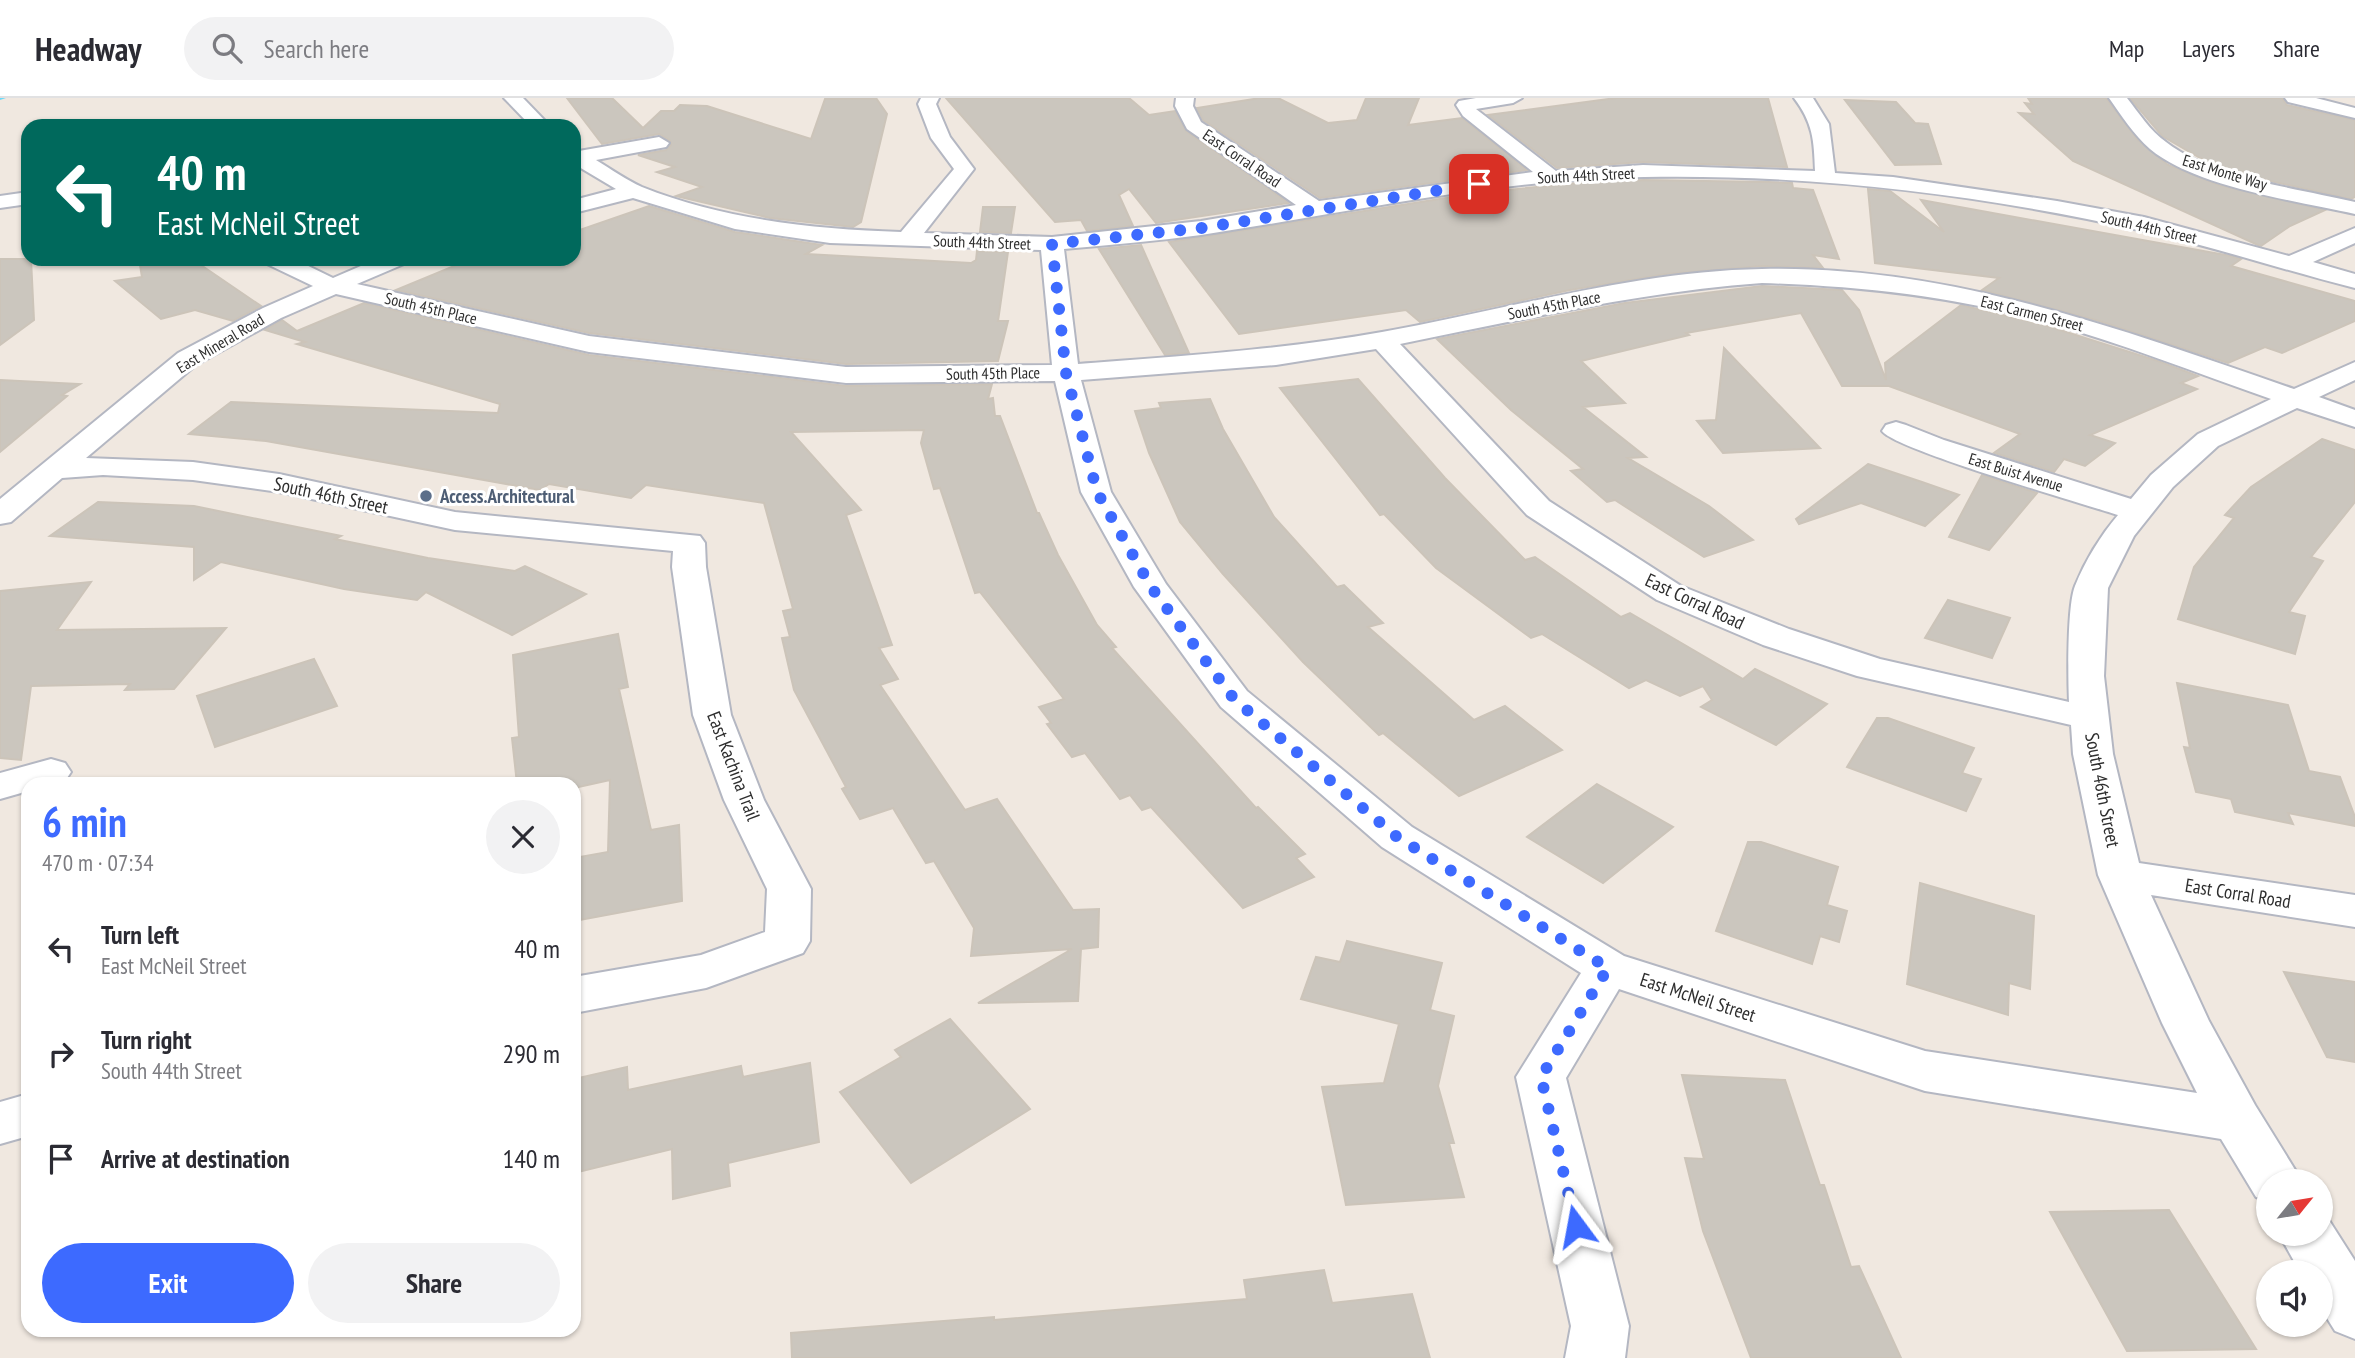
<!DOCTYPE html>
<html lang="en">
<head>
<meta charset="utf-8">
<style>
	:root { --surface:#fff; --page:#f2f2f3; --text:#2b2b33; --muted:#7c7c81; --line:#e1e1e2; --accent:#3d6aff }
	body { margin:0; font-family:"PT Sans Narrow",sans-serif; background:var(--page); color:var(--text); height:100vh; display:flex; flex-direction:column; font-size:26px; white-space:nowrap }
	* { box-sizing:border-box; margin:0 }
	p { font-size:23px; color:var(--muted) }
	.icon { flex:none; width:38px; height:38px; fill:none; stroke:currentColor; stroke-width:2; stroke-linecap:round; stroke-linejoin:round }
	.map { position:relative; flex:1; overflow:hidden }
	.panel { position:absolute; left:21px; top:679px; width:560px; height:560px; display:flex; flex-direction:column; background:var(--surface); border-radius:21px; box-shadow:0 2px 5px #0004 }
	.panel>* { flex:none }
	.top-card { position:absolute; left:21px; top:21px; width:560px; height:147px; border-radius:21px; box-shadow:0 2px 5px #0004; background:#00695c; color:#fff; overflow:hidden }
	.needle { width:46px; rotate:60deg }
	.fabs { position:absolute; left:2256px; top:1071px; display:grid; gap:14px }
	.fabs a { display:grid; place-items:center; width:77px; height:77px; border-radius:50%; background:var(--surface); box-shadow:0 2px 5px #0004; font-size:35px }
	.pin { position:absolute; display:grid; place-items:center; width:60px; height:60px; color:#fff; margin:-30px; border-radius:14px; box-shadow:0 4px 10px #0006 }
	.me { position:absolute; width:77px; margin:-38px; rotate:347deg; stroke-linejoin:round; filter:drop-shadow(0 0 5px #0008) }
	.turn { display:flex; align-items:center; gap:24px; height:147px; padding:0 21px; font-size:32px }
	.turn .icon { width:91px; height:91px; stroke-width:2.5 }
	.turn b { display:block; font-size:49px; line-height:60px }
	.round { display:grid; place-items:center; flex:none; width:74px; height:74px; border-radius:37px; background:var(--page) }
	.summary { display:flex; align-items:center; justify-content:space-between; height:119px; padding:0 21px }
	h1 { font-size:42px; font-weight:700; line-height:52px; color:var(--accent) }
	.cta { display:flex; gap:14px; margin-top:auto; padding:14px 21px }
	.cta a { flex:1; height:80px; border-radius:42px; background:var(--accent); color:#fff; font-size:28px; font-weight:700; line-height:80px; text-align:center }
	.cta a+a { background:var(--page); color:var(--text) }
	ul { padding:0; list-style:none }
	li { display:flex; align-items:center; gap:21px; height:105px; padding:0 21px }
	li div { flex:1 }
	li b { display:block; font-size:26px }
	li em { font-style:normal }
	header { display:flex; align-items:center; gap:42px; box-sizing:border-box; height:98px; padding:0 35px; background:var(--surface); border-bottom:2px solid var(--line) }
	header strong { font-size:33px }
	nav { display:flex; gap:38px; margin-inline-start:auto; font-size:24px }
	.search { width:490px; height:63px; background:var(--page); display:flex; align-items:center; gap:18px; box-sizing:border-box; padding:0 24px; border-radius:38px; color:var(--muted); font-size:26px }
	.map>svg:first-child { display:block }
	.lines { fill:none; stroke-linecap:round; stroke-linejoin:round }
	.stream { fill:#6dd9f7; fill-rule:evenodd }
	.building { fill:#cbc6be; stroke:#ccc4b9; stroke-width:2 }
	.minor-casing { stroke:#b4b7c2; stroke-width:4 }
	.minor { fill:#fff; fill-rule:evenodd }
	.route { stroke:#3d6aff; stroke-width:12; stroke-dasharray:0 21.6 }
	.service-dot { fill:#5c6f8a; stroke:#fff; stroke-width:2.5 }
	.labels { text-anchor:middle; stroke-width:6; stroke-linejoin:round; paint-order:stroke }
	.far-street-label { font-size:16px; fill:#2e2e2e; stroke:#fff }
	.street-label { font-size:19px; fill:#2e2e2e; stroke:#fff }
	.service-label { font-size:19px; font-weight:bold; fill:#4e5e75; stroke:#fff; text-anchor:start }
</style>
</head>
<body>
<header>
<strong>Headway</strong>
<div class="search"><svg class="icon" aria-label="search" viewBox="0 0 24 24"><circle cx="10" cy="10" r="6"/><path d="M15 15l6 6"/></svg>Search here</div>
<nav><a>Map</a><a>Layers</a><a>Share</a></nav>
</header>
<div class="map">
<svg width="2355" height="1260" viewBox="0 0 2355 1260">
	<rect width="100%" height="100%" fill="#f0e8e0"/>
	<g class="lines">
		<!-- stream -->
		<path class="stream" d="M0,0h6l-6,2z"/>
	</g>
	<!-- building -->
	<g class="building">
		<path d="M567,0h45l31,30 18,-17h13l6,-6 27,1 104,33 14,-40 51,-1 11,16 -26,108 -8,5 -83,-9 -94,-22 26,-9 -45,-15 18,-5 -37,-12 28,-5 5,-5 -1,-4 -11,-7 -57,10z"/>
		<path d="M946,0h183l20,17 26,-4 11,20 103,72 -133,20 -27,-34 -10,6 14,31 -46,5 -6,-11 -26,2z"/>
		<path d="M1260,0h18l50,25 29,-3 9,-22h53l-11,27 54,-7 65,52 -207,28 -117,-78 -6,-12z"/>
		<path d="M1616,0h152l19,69 -144,-5 -86,6 -69,-53z"/>
		<path d="M2028,0h78l31,41 31,26 51,20 106,25 -35,16 -29,20 -3,-1 -185,-84 -54,-48 15,1 -9,-11 7,1z"/>
		<path d="M2130,0h152l5,7 68,15v77l-4,2 -94,-21 -48,-15 -47,-27z"/>
		<path d="M1845,2l51,2 19,21 13,1 13,40 -46,1z"/>
		<path d="M1644,82l124,2 24,1 1,5 20,2 26,69 -26,-4 10,13 -61,-2 -96,8 -96,16 -150,32 -14,-12 -167,24 -70,-92 308,-49 111,-11z"/>
		<path d="M1868,91l22,2 54,41 -23,-32 310,56 10,3 -10,7 124,35v20l-73,32 -17,-6 -37,16 -129,-42 -117,-31 17,-12 -124,-15z"/>
		<path d="M649,108l86,26 87,13 -16,9 165,9 5,-3 1,-9 31,1 -10,69h10l-10,40 -152,3 -257,-31 -193,-43 75,-31h33l24,5 15,-5h31v-27z"/>
		<path d="M983,109h32l-4,26 -31,-1z"/>
		<path d="M1141,147l48,108 -24,2 -66,-106z"/>
		<path d="M0,161h31l3,61 -34,25z"/>
		<path d="M139,161h53l69,47 -28,15 -38,-11 -34,9 -46,-38 27,-4z"/>
		<path d="M1762,188l80,4 17,20 27,70 -1,-17 76,-58 83,20 114,36 40,15 -17,7 16,6 -107,46 25,8 -30,23 -21,-7 -10,13 -60,-19 26,-19 -131,-48h-47l-41,-73 -115,20 3,2 -108,26 44,42 -42,4 63,50 -18,1 81,48 44,34 -49,17 -89,-57 -8,2 -36,-31 12,-2 -72,-59 -74,-71 188,-36z"/>
		<path d="M364,205l225,52 257,31 146,-2 -4,15 5,-1 2,18h5l37,97h2l19,42 39,70 19,22 -4,1 144,160 2,-1 47,47 -9,4 18,19 -71,31 -92,-101 -9,3 -12,-15 -10,4 -35,-46 -13,4 -25,-33 4,-1 -12,-16 25,-8 -84,-107 -5,1 -35,-105 -6,1 -13,-46 3,-13 -133,2 70,78 -15,5 46,130 -13,3 19,31 -18,6 85,125 32,-11 76,111 26,-1 -1,38 -17,2 -3,52 -100,2 94,-54 -101,7 3,-28 -40,-67 -8,2 -33,-55 -33,11 -18,-30 4,-2 -52,-97 -12,-52 8,-1 -7,-26 10,-2 -29,-106 -118,-18 -15,13 -82,-14 -9,6 -274,-49 -77,-7 42,-32 267,11 2,-9 -203,-60 8,-2 -40,-12 17,-10 15,11z"/>
		<path d="M1724,250l96,100 -97,5 -26,-32 19,-1z"/>
		<path d="M1358,281l87,99 80,82 10,-3 86,60 9,-4 113,66 12,-10 72,35 -51,41 -75,-38 11,-7 -9,-14 -23,10 -34,-16 -17,8 -87,-54 -11,4 -95,-70 -52,-54 -4,1 -100,-127z"/>
		<path d="M0,282l80,4 -18,11 5,1 -67,56z"/>
		<path d="M1210,301l13,30 51,88 63,70 7,-2 39,38 -15,4 106,93 31,-14 57,44 -103,46 -76,-63 -4,2 -76,-73 -80,-88 -43,-52 -31,-69 -14,-42 26,-3 -2,-5z"/>
		<path d="M2322,341l33,11v52l-44,55 12,4 -34,51 16,4 -10,38 -117,-35 16,-52 40,-49 -9,-3 26,-28z"/>
		<path d="M1868,366l54,18 37,13 -34,31 -64,-23 -62,21 -3,-5z"/>
		<path d="M1982,377l55,18 -48,57 -40,-13z"/>
		<path d="M98,404l96,4 147,30 -6,3 93,19 87,13 10,-5 61,28 -74,41 -86,-43 -9,8 -73,-11 -123,-27 -27,18v-33l-144,-11z"/>
		<path d="M91,484l-34,48 169,-2 -52,61 -49,1 5,-6 -99,2 -10,74 -21,-2v-167z"/>
		<path d="M1948,502l62,18 -18,40 -67,-20z"/>
		<path d="M618,536l10,53 -9,2 32,141 28,-5 3,76 -108,20v-63l34,-6 2,-72 -36,8v-4h-57l-5,-46 7,-1 -6,-82z"/>
		<path d="M314,561l23,47 -122,41 -18,-51z"/>
		<path d="M2177,585l111,22 21,66 31,6 15,40v9l-67,-13 5,11 -58,-12 -4,-13 -35,-7 -12,-45 6,1z"/>
		<path d="M1877,620h11l86,30 -12,25 19,6 -15,32 -119,-44z"/>
		<path d="M1597,686l76,43 -70,56 -76,-46z"/>
		<path d="M1748,744h13l77,25 -11,38 20,6 -8,31 -19,-6 -8,28 -96,-33z"/>
		<path d="M1920,785l114,33 -4,73 -21,-6 -1,32 -101,-31z"/>
		<path d="M1347,843l95,22 -12,47 24,6 -16,70 16,57h-5l15,54 -118,8 -24,-118 62,-4 15,-59 -98,-25 15,-42 24,5z"/>
		<path d="M2284,874l71,10v80l-28,-5z"/>
		<path d="M950,921l80,90 -119,74 -71,-91 61,-35 -6,-7z"/>
		<path d="M810,965l9,79 -91,21 2,23 -57,13 -1,-50 -98,24v-94l53,-12 1,23 113,-24 2,11z"/>
		<path d="M1682,977l103,5 35,105h4l27,82 8,-1 42,92h-150l-48,-127 -18,-73 19,1z"/>
		<path d="M2169,1112l87,139 -129,2 -77,-139z"/>
		<path d="M1324,1172l8,33 80,-9 18,64h-638l-1,-25 203,-16v3l253,-21 -3,-19z"/>
	</g>
	<g class="lines">
		<defs>
			<g id="minor">
				<path d="M504,0h19l27,28h-19z"/>
				<path d="M921,0h18l-3,6 14,33 24,32 -50,64 128,4 149,-16 95,-16 -109,-76 -12,-23 1,-8h18l-1,8 8,16 118,79 214,-29 -70,-56 -7,-11 3,-4 17,-3h46l-9,5 -37,6 80,62 87,-6 172,6c-1,-31 -2,-48 -21,-73h19l16,26 6,49 58,4 164,24 87,16 145,39 66,-28v15l-42,19 42,12v14c-72,-18 -143,-42 -216,-58 -161,-36 -330,-56 -495,-53 -150,2 -296,36 -443,58 -45,6 -91,10 -137,14l14,115c102,-8 203,-14 304,-32 125,-22 252,-61 380,-63 187,-4 358,60 532,120l61,-27v18l-36,17 36,13v17l-58,-19 -79,38 -45,41 -39,49 -26,52 -4,88 9,78 26,109 216,32v32l-204,-32 58,126 46,84 47,76h-34v20l-12,-4 -35,-58 -296,-48 -306,-102 -53,89 63,248 -4,32h-60l6,-32 -55,-249 65,-104 -199,-126 -161,-140 -87,-120 -53,-95 -26,-111 -209,2 -257,-31 -253,-58 -55,24 -85,47 -110,93 107,4 86,12 176,38 245,24 5,7 1,24 25,148 33,85 47,89 -1,52 -7,12 -97,35 -132,25v-36l127,-22 64,-23 2,-43 -43,-89 -31,-85 -21,-148 1,-16 -218,-21 -176,-38 -86,-12 -90,-5 -41,3 -51,44 -11,2v-25l178,-146 85,-45 50,-22 -46,-22 -4,-5h31l39,19 44,-19h31l-4,5 -47,20 232,52 257,31 206,-2 -11,-115 -211,-7 -95,-14 -102,-31 -59,15v-13l42,-11 -42,-25v-14l5,1 80,-14 10,6 -3,4 -70,13c15,9 30,20 46,27 83,33 172,42 259,45l53,-63 -23,-31 -13,-34zM1762,185c95,3 191,13 283,39 77,21 151,51 226,77l-73,35 -47,41 -20,24 -187,-59 -38,-15 -10,-3 -10,3 -4,6c12,18 202,73 236,84 -17,20 -33,46 -43,71 -8,20 -7,92 -6,116l-189,-43 -91,-30 -108,-43 -132,-85 -149,-157c120,-24 239,-52 362,-61zM1376,251l151,166 130,85 106,45 94,31 214,49 2,29 25,121 64,148 35,70 -272,-42 -301,-95 -212,-129 -165,-136 -81,-107 -55,-92 -30,-112 195,-15z"/>
				<path d="M2109,0h18c12,15 23,33 39,44 48,37 131,46 189,60v12c-58,-13 -160,-27 -205,-65 -16,-14 -29,-34 -41,-51z"/>
				<path d="M2285,0h31l39,10v10l-67,-16z"/>
				<path d="M28,94v12l-28,4v-12z"/>
				<path d="M51,661l14,4 6,9 -6,9 -11,3h-26v7l-28,8v-26z"/>
				<path d="M28,996v42l-28,8v-42z"/>
				<path d="M2320,1117l7,2 28,44v78l-20,-8 -15,-24v-35h-20l-21,-38h41z"/>
			</g>
		</defs>
		<!-- minor casing -->
		<use href="#minor" class="minor-casing"/>
		<!-- minor -->
		<use href="#minor" class="minor"/>
	</g>
	<g class="lines">
		<!-- route -->
		<path class="route" d="M1479,86l-278,44 -149,16 14,129 31,119 54,95 83,112 163,138 211,131 -67,109 35,149"/>
	</g>
	<!-- markers -->
	<circle class="service-dot" cx="426" cy="398" r="7"/>
	<g class="labels">
		<!-- far-street labels -->
		<g class="far-street-label">
			<text transform="translate(1242 60) rotate(34)" y="6">East Corral Road</text>
			<text transform="translate(2225 74) rotate(17)" y="6">East Monte Way</text>
			<text transform="translate(1586 77) rotate(-3)" y="6">South 44th Street</text>
			<text transform="translate(2149 129) rotate(13)" y="6">South 44th Street</text>
			<text transform="translate(982 144) rotate(2)" y="6">South 44th Street</text>
			<text transform="translate(1554 207) rotate(-11)" y="6">South 45th Place</text>
			<text transform="translate(431 210) rotate(13)" y="6">South 45th Place</text>
			<text transform="translate(2032 215) rotate(14)" y="6">East Carmen Street</text>
			<text transform="translate(220 245) rotate(-31)" y="6">East Mineral Road</text>
			<text transform="translate(993 275) rotate(-1)" y="6">South 45th Place</text>
			<text transform="translate(2016 374) rotate(17)" y="6">East Buist Avenue</text>
		</g>
		<!-- street labels -->
		<g class="street-label">
			<text transform="translate(331 397) rotate(12)" y="7">South 46th Street</text>
			<text transform="translate(1695 503) rotate(25)" y="7">East Corral Road</text>
			<text transform="translate(734 668) rotate(69)" y="7">East Kachina Trail</text>
			<text transform="translate(2103 692) rotate(79)" y="7">South 46th Street</text>
			<text transform="translate(2238 795) rotate(9)" y="7">East Corral Road</text>
			<text transform="translate(1698 899) rotate(18)" y="7">East McNeil Street</text>
		</g>
		<!-- service labels -->
		<g class="service-label">
			<text x="440" y="405">Access.Architectural</text>
		</g>
	</g>
</svg>
<div class="fabs">
<a><svg class="needle" viewBox="-14 -14 28 28"><path d="M0-13l5 13h-10z" fill="#e53935"/><path d="M0 13l5-13h-10z" fill="#7c7c81"/></svg></a>
<a><svg class="icon" aria-label="sound" viewBox="0 0 24 24"><path d="M4 9h4l5-4v14l-5-4H4zM17 9q2 3 0 6"/></svg></a>
</div>
<div class="pin" style="left:1479px;top:86px;background:#d93025"><svg class="icon" aria-label="arrive" viewBox="0 0 24 24"><path d="M6 21V4h12l-3 4 3 4H6"/></svg></div>
<svg class="me" style="left:1576px;top:1128px" viewBox="-20 -20 40 40"><path d="M0-17L14 15 0 8-14 15z" fill="#3d6aff" stroke="#fff" stroke-width="4"/></svg>
<div class="top-card">
<div class="turn"><svg class="icon" aria-label="left" viewBox="0 0 24 24"><path d="M17 20v-9H6M10 6l-5 5 5 5"/></svg><div><b>40 m</b>East McNeil Street</div></div>
</div>
<section class="panel">
<div class="summary"><div><h1>6 min</h1><p>470 m · 07:34</p></div><a class="round"><svg class="icon" aria-label="close" viewBox="0 0 24 24"><path d="M6 6l12 12M18 6L6 18"/></svg></a></div>
<ul>
<li><svg class="icon" aria-label="left" viewBox="0 0 24 24"><path d="M17 20v-9H6M10 6l-5 5 5 5"/></svg><div><b>Turn left</b><p>East McNeil Street</p></div><em>40 m</em></li>
<li><svg class="icon" aria-label="right" viewBox="0 0 24 24"><path d="M7 20v-9h11M14 6l5 5-5 5"/></svg><div><b>Turn right</b><p>South 44th Street</p></div><em>290 m</em></li>
<li><svg class="icon" aria-label="arrive" viewBox="0 0 24 24"><path d="M6 21V4h12l-3 4 3 4H6"/></svg><div><b>Arrive at destination</b></div><em>140 m</em></li>
</ul>
<div class="cta"><a>Exit</a><a>Share</a></div>
</section>
</div>
</body>
</html>
